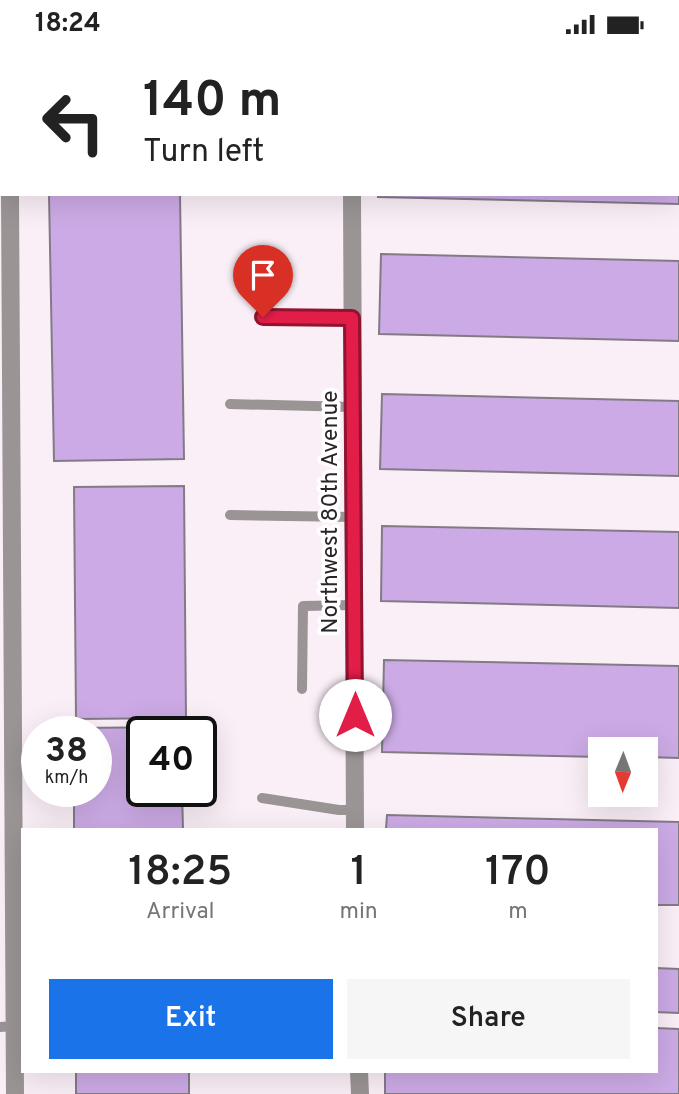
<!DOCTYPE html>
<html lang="en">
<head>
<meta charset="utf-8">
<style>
	:root { --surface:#fff; --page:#f6f6f6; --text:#222; --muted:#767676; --accent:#1a73e8 }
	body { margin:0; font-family:Overpass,sans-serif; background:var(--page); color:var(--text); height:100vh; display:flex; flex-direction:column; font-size:26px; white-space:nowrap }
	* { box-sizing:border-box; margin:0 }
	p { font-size:23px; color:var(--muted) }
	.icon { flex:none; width:38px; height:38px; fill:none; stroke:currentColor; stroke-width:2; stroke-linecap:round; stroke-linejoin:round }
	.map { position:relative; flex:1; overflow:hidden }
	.side { position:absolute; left:21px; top:779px; width:637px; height:245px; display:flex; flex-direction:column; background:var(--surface); border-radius:0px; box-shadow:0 7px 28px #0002 }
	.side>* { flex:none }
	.banner { position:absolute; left:0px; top:0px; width:679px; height:147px; box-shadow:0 7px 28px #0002; background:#fff; color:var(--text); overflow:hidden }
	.needle { width:46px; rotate:181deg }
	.buttons { position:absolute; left:588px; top:688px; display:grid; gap:14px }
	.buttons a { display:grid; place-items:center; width:70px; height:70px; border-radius:0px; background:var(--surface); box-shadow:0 7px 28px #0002; font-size:35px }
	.speed { position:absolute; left:21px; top:667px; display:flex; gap:14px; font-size:35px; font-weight:700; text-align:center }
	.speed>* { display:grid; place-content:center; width:91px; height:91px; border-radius:50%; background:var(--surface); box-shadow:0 7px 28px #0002; line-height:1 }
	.speed small { font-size:18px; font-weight:400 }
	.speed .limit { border:4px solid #111; border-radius:10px; background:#fff; color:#111 }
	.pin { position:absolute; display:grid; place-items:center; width:60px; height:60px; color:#fff; margin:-72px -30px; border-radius:50% 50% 50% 0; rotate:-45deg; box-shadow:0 0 7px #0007 }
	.pin .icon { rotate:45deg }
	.me { position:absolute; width:77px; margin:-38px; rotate:0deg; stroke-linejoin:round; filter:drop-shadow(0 0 5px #0008) }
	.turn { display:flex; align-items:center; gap:24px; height:147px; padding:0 28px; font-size:32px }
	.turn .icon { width:91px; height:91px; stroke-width:2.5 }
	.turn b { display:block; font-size:49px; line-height:60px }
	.eta { display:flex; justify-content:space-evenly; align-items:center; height:119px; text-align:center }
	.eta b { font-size:42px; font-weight:600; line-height:49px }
	.primary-button { display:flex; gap:14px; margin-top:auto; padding:14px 28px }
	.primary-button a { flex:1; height:80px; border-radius:0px; background:var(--accent); color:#fff; font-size:28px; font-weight:600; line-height:80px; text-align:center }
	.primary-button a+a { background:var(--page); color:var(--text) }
	.status { display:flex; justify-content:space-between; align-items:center; height:49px; padding:0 35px; background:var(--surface); direction:ltr }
	.status svg { height:19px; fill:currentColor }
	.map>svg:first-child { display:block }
	.building { fill:#ccaae5; stroke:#817b86; stroke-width:2 }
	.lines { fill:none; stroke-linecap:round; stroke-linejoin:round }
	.service { stroke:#9a9495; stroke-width:10 }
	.tertiary { stroke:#9a9495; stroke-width:18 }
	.route-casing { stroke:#92132f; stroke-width:18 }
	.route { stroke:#e11d48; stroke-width:12 }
	.labels { text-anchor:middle; stroke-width:7; stroke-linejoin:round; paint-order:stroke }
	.street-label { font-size:23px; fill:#2a2528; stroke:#fff }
</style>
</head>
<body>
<div class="status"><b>18:24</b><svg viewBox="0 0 49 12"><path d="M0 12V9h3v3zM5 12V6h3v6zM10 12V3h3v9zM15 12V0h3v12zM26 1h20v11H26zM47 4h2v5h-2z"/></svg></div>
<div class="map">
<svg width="679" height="1045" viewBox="0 0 679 1045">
	<rect width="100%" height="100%" fill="#fbeff7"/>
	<!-- building -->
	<g class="building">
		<rect x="80" y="0" width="102" height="2"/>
		<path d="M406,0h65l76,2h-141z"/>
		<rect x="677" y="5" width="2" height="31"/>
		<path d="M677,98h2v57l-301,-7v-3h299z"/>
		<path d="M49,145h131l4,265 -130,2z"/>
		<path d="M381,205l298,7v80l-300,-7z"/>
		<path d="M382,345l297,7v75l-299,-7z"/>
		<path d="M184,437l2,232 -110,1 -2,-232z"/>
		<path d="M382,477l297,6v76l-298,-7z"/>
		<path d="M384,611l295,6v92l-33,-1v-8h-46v8l-218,-5z"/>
		<path d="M182,678v4h-40v60h40l1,38h-109v-38h22v-60h-23v-3z"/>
		<path d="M387,766l292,7v83h-23v-76h-270z"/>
		<path d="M656,919l23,1v44l-23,-1z"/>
		<path d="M656,979l23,1v65h-294v-23h271z"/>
		<rect x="76" y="1022" width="113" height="23"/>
	</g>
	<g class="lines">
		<!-- service -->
		<g class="service">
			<path d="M263,268l89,1"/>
			<path d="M230,355l123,3"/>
			<path d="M230,466l124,2"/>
			<path d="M302,640l1,-83 51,-1"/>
			<path d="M262,749l77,12h16"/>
			<path d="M0,978l15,-1"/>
		</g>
		<!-- tertiary -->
		<g class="tertiary">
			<path d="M8,0v2"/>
			<path d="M350,0v2"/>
			<path d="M10,145l5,900"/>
			<path d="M352,145l3,635"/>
			<path d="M359,1022l1,23"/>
		</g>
	</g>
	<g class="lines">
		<defs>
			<path id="route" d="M263,268l89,1 3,397"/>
		</defs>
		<!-- route casing -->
		<use href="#route" class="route-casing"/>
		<!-- route -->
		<use href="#route" class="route"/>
	</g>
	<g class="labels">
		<!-- street labels -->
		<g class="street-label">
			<text transform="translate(329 463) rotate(-90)" y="8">Northwest 80th Avenue</text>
		</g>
	</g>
</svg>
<div class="buttons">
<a><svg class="needle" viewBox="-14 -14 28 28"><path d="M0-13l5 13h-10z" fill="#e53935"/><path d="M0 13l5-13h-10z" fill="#767676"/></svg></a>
</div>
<div class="speed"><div>38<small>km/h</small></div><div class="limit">40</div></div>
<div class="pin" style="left:263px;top:268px;background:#d93025"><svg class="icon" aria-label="arrive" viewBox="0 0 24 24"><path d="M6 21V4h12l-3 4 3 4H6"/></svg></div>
<svg class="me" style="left:355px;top:666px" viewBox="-20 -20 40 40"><circle r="19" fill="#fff"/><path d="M0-13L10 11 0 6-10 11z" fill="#e11d48"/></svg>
<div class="banner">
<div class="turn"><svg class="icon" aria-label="left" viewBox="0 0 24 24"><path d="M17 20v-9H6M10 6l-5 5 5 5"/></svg><div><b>140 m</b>Turn left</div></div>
</div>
<section class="side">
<div class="eta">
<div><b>18:25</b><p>Arrival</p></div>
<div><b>1</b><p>min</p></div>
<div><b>170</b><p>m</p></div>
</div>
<div class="primary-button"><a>Exit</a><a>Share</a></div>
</section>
</div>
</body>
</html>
